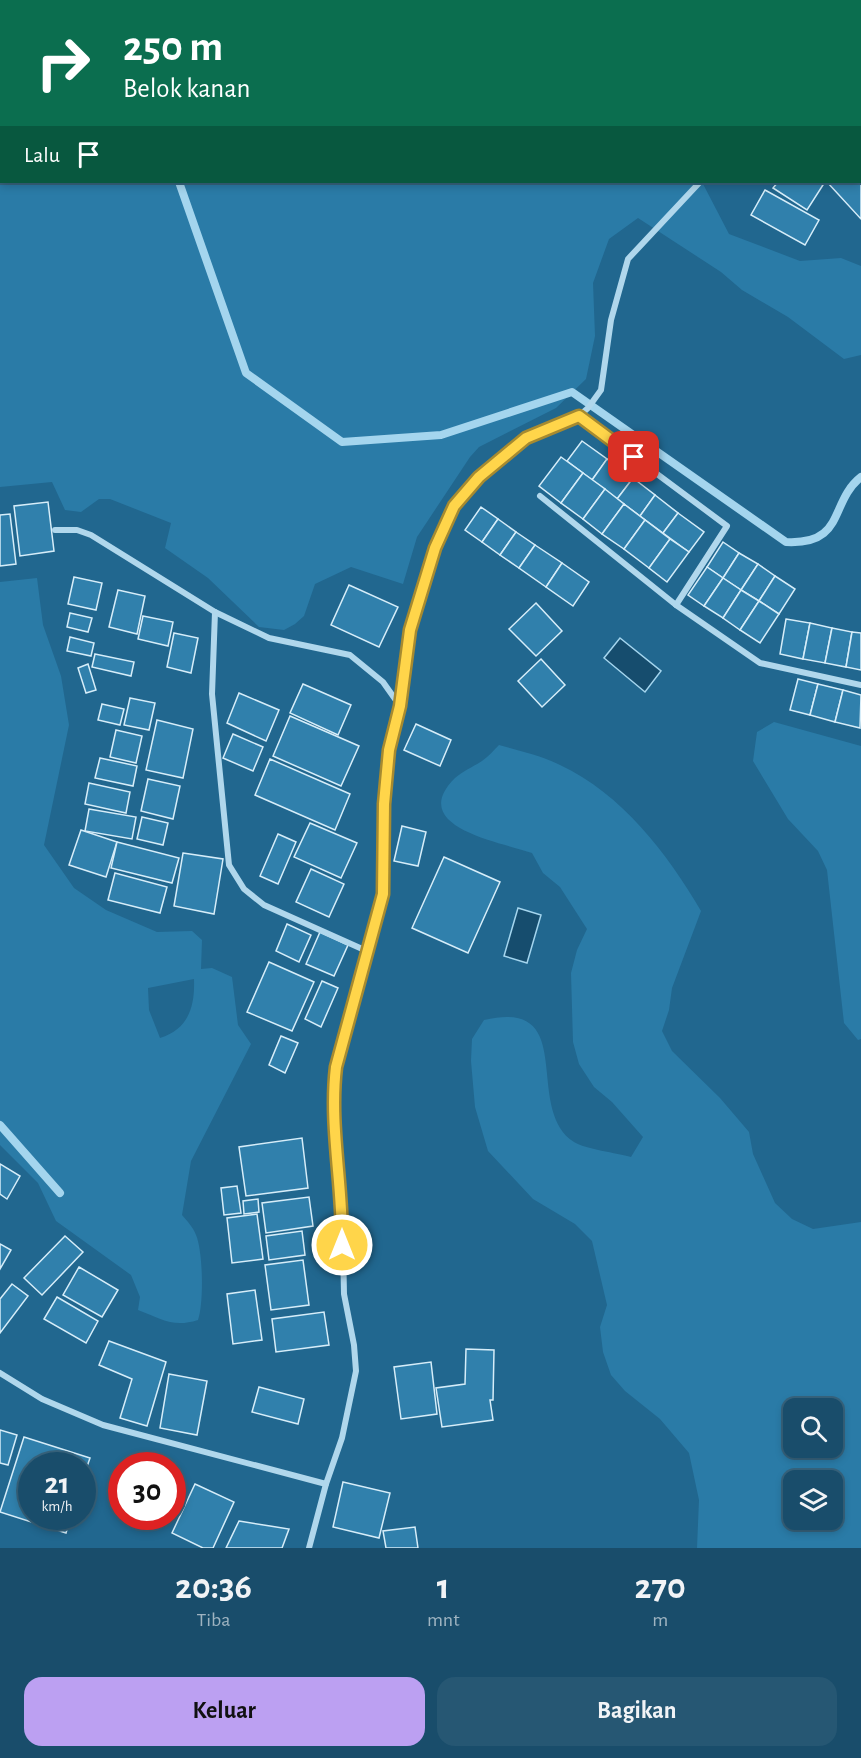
<!DOCTYPE html>
<html lang="id">
<head>
<meta charset="utf-8">
<style>
	:root { --surface:#194d6b; --page:#265773; --text:#f1f3f6; --muted:#9fb4c1; --line:#37647e; --accent:#bca0f2 }
	body { margin:0; font-family:"Alegreya Sans",sans-serif; background:var(--page); color:var(--text); height:100vh; display:flex; flex-direction:column; font-size:22px; white-space:nowrap }
	* { box-sizing:border-box; margin:0 }
	p { font-size:20px; color:var(--muted) }
	.icon { flex:none; width:33px; height:33px; fill:none; stroke:currentColor; stroke-width:2; stroke-linecap:round; stroke-linejoin:round }
	.map { position:relative; height:1548px; overflow:hidden }
	.drawer { display:flex; flex-direction:column; background:var(--surface); flex:1 }
	.drawer>* { flex:none }
	.banner { position:absolute; left:0px; top:0px; width:861px; height:183px; box-shadow:0 3px 9px #0003,0 0 0 2px var(--line); background:#0b6e4f; color:#fff; overflow:hidden }
	.buttons { position:absolute; left:783px; top:1398px; display:grid; gap:12px }
	.buttons a { display:grid; place-items:center; width:60px; height:60px; border-radius:12px; background:var(--surface); box-shadow:0 3px 9px #0003,0 0 0 2px var(--line); font-size:30px }
	.speed { position:absolute; left:18px; top:1452px; display:flex; gap:12px; font-size:30px; font-weight:700; text-align:center }
	.speed>* { display:grid; place-content:center; width:78px; height:78px; border-radius:50%; background:var(--surface); box-shadow:0 3px 9px #0003,0 0 0 2px var(--line); line-height:1 }
	.speed small { font-size:15px; font-weight:400 }
	.speed .limit { border:9px solid #d22; background:#fff; color:#111 }
	.pin { position:absolute; display:grid; place-items:center; width:51px; height:51px; color:#fff; margin:-26px; border-radius:12px; box-shadow:0 3px 9px #0006 }
	.me { position:absolute; width:66px; margin:-33px; rotate:0deg; stroke-linejoin:round; filter:drop-shadow(0 0 4px #0008) }
	.turn { display:flex; align-items:center; gap:21px; height:126px; padding:0 24px; font-size:27px }
	.turn .icon { width:78px; height:78px; stroke-width:2.5 }
	.turn b { display:block; font-size:42px; line-height:51px }
	.then { display:flex; align-items:center; height:57px; padding:0 24px; background:#0003; gap:12px; font-size:22px }
	.eta { display:flex; justify-content:space-evenly; align-items:center; height:102px; text-align:center }
	.eta b { font-size:36px; font-weight:700; line-height:42px }
	.cta { display:flex; gap:12px; margin-top:auto; padding:12px 24px }
	.cta a { flex:1; height:69px; border-radius:18px; background:var(--accent); color:#111; font-size:24px; font-weight:700; line-height:69px; text-align:center }
	.cta a+a { background:var(--page); color:var(--text) }
	.map>svg:first-child { display:block }
	.green { fill:#2a7ba7; fill-rule:evenodd }
	.water { fill:#164d6e; stroke:#a4d5ee; stroke-width:1.5 }
	.lines { fill:none; stroke-linecap:round; stroke-linejoin:round }
	.stream { stroke:#a4d5ee; stroke-width:8 }
	.building { fill:#3080ac; stroke:#d6edf9; stroke-width:1.5 }
	.minor { stroke:#b0d7ec; stroke-width:6 }
	.route-casing { stroke:#a68a30; stroke-width:15 }
	.route { stroke:#ffd54a; stroke-width:10 }
</style>
</head>
<body>
<div class="map">
<svg width="861" height="1548" viewBox="0 0 861 1548">
	<rect width="100%" height="100%" fill="#21678f"/>
	<!-- green -->
	<g class="green">
		<path d="M0,0h691l-689,2v180h700l27,52 71,27 41,-3 20,8v89l-17,4 -56,-42 -46,-27 -21,-18 -83,-54 -29,21 -16,44 2,53 -9,43 -30,29 -77,39 -9,10 -53,80 -14,47 -52,-17 -36,17 -11,32 -9,8 -11,6 -25,-3 -51,-49 -43,-30 6,-25 -61,-24h-11l-18,13 -16,-2 -13,-28 -52,5z"/>
		<path d="M37,578l6,47 18,51 8,49 -25,120 30,43 32,22 51,22 35,-1 10,9 -1,29 11,-1 20,9 6,48 13,19 -60,117 -9,54c5,6 11,12 14,20 7,16 8,68 2,85 -25,8 -36,-1 -60,-10l2,-13 -9,-22 -75,-54 -18,-38 -38,-38v-563zM194,979c1,27 -5,50 -34,59l-11,-28 -1,-22z"/>
		<path d="M774,722l87,24v293l-3,1 -14,-17 -17,-153 -9,-19 -30,-32 -35,-58 4,-29z"/>
		<path d="M499,745c20,6 41,10 61,20 62,29 107,88 141,146l-29,77 -3,22 -7,21 10,20 48,47 29,34 4,22 22,49 17,16 21,10 48,-7v326h-164l2,-48 -10,-47 -29,-34 -35,-28 -14,-16 -8,-23 -3,-25 7,-22 -15,-64 -17,-17 -42,-25 -45,-48 -13,-44 -4,-46 1,-22 12,-19c96,-23 38,88 90,122 11,7 43,11 57,15l12,-20 -31,-35 -18,-15 -15,-23 -6,-22 -2,-69 6,-23 10,-21 -27,-42 -17,-14 -11,-20c-32,-11 -126,-26 -77,-75 8,-7 18,-11 27,-17 6,-4 12,-11 17,-16zM832,1408v40h-38v-40zM832,1480v40h-38v-40z"/>
	</g>
	<!-- water -->
	<g class="water">
		<path d="M620,638l41,33 -16,21 -41,-34z"/>
		<path d="M518,908l23,7 -14,48 -23,-7z"/>
	</g>
	<g class="lines">
		<!-- stream -->
		<g class="stream">
			<path d="M3,0l1,2"/>
			<path d="M179,182l67,191 96,69 99,-7 131,-43 214,150c60,3 43,-40 75,-65"/>
			<path d="M0,1125l60,68"/>
		</g>
	</g>
	<!-- building -->
	<g class="building">
		<path d="M860,165l1,1v53l-34,-37h33z"/>
		<path d="M778,182h40l5,3 -16,25 -34,-22z"/>
		<path d="M765,190l54,30 -14,25 -54,-30z"/>
		<path d="M582,441l25,18 -15,21 -25,-19z"/>
		<path d="M561,457l22,16 -22,30 -22,-17z"/>
		<path d="M607,459l26,19 -16,21 -25,-19z"/>
		<path d="M583,473l22,16 -22,30 -22,-16z"/>
		<path d="M633,478l22,17 -15,21 -23,-17z"/>
		<path d="M605,489l19,15 -22,30 -19,-15z"/>
		<path d="M655,495l23,18 -15,20 -23,-17z"/>
		<path d="M48,502l6,49 -34,5 -6,-50z"/>
		<path d="M624,504l21,16 -21,29 -22,-15z"/>
		<path d="M481,507l17,12 -16,23 -17,-12z"/>
		<path d="M678,513l26,19 -15,20 -26,-19z"/>
		<path d="M10,514l6,50 -16,2v-51z"/>
		<path d="M498,519l18,13 -16,23 -18,-13z"/>
		<path d="M645,520l25,19 -21,29 -25,-19z"/>
		<path d="M516,532l19,13 -16,23 -19,-13z"/>
		<path d="M670,539l19,13 -22,30 -18,-14z"/>
		<path d="M723,542l16,11 -16,25 -16,-11z"/>
		<path d="M535,545l27,18 -16,24 -27,-19z"/>
		<path d="M739,553l19,11 -17,26 -18,-12z"/>
		<path d="M562,563l27,19 -16,24 -27,-19z"/>
		<path d="M758,564l17,12 -16,25 -18,-11z"/>
		<path d="M707,567l16,11 -19,28 -16,-11z"/>
		<path d="M775,576l20,13 -16,25 -20,-13z"/>
		<path d="M74,577l28,6 -6,27 -28,-6z"/>
		<path d="M723,578l18,12 -18,28 -19,-12z"/>
		<path d="M349,585l49,22 -19,40 -48,-22z"/>
		<path d="M118,590l27,6 -8,38 -28,-7z"/>
		<path d="M741,590l18,11 -19,29 -17,-12z"/>
		<path d="M759,601l20,13 -19,29 -20,-13z"/>
		<path d="M536,603l26,28 -26,25 -27,-27z"/>
		<path d="M70,613l22,5 -4,14 -21,-5z"/>
		<path d="M143,616l30,6 -5,24 -30,-7z"/>
		<path d="M786,619l24,4 -7,36 -23,-5z"/>
		<path d="M810,623l22,5 -7,35 -22,-4z"/>
		<path d="M832,628l20,4 -6,35 -21,-4z"/>
		<path d="M852,632l9,1v37l-15,-3z"/>
		<path d="M174,633l24,5 -7,35 -24,-6z"/>
		<path d="M70,637l24,6 -3,13 -24,-5z"/>
		<path d="M95,654l39,8 -3,14 -39,-9z"/>
		<path d="M541,659l24,26 -23,22 -24,-26z"/>
		<path d="M88,664l8,26 -10,3 -8,-25z"/>
		<path d="M798,679l20,5 -8,31 -20,-5z"/>
		<path d="M303,684l48,21 -13,30 -48,-22z"/>
		<path d="M818,684l25,6 -8,32 -25,-7z"/>
		<path d="M843,690l18,5 -1,33 -25,-6z"/>
		<path d="M239,693l40,17 -13,31 -39,-18z"/>
		<path d="M130,698l25,5 -6,27 -25,-5z"/>
		<path d="M102,704l22,5 -4,16 -22,-5z"/>
		<path d="M290,716l69,30 -18,40 -68,-30z"/>
		<path d="M157,720l36,9 -10,49 -37,-8z"/>
		<path d="M416,724l35,16 -11,26 -36,-16z"/>
		<path d="M116,730l26,6 -6,27 -26,-6z"/>
		<path d="M233,734l30,13 -10,24 -30,-13z"/>
		<path d="M100,758l37,8 -4,20 -38,-8z"/>
		<path d="M270,759l80,35 -15,36 -80,-35z"/>
		<path d="M148,779l32,7 -7,33 -32,-8z"/>
		<path d="M89,783l41,9 -4,21 -41,-9z"/>
		<path d="M89,809l47,8 -4,22 -47,-8z"/>
		<path d="M142,817l26,6 -5,22 -26,-6z"/>
		<path d="M310,823l47,20 -16,35 -47,-21z"/>
		<path d="M402,826l24,6 -8,34 -24,-5z"/>
		<path d="M81,830l36,12 -11,35 -37,-12z"/>
		<path d="M278,834l18,8 -18,42 -18,-8z"/>
		<path d="M117,842l62,16 -7,25 -61,-15z"/>
		<path d="M183,853l40,6 -9,55 -40,-8z"/>
		<path d="M444,857l56,25 -32,71 -56,-25z"/>
		<path d="M311,869l33,15 -15,33 -33,-15z"/>
		<path d="M115,873l52,14 -7,26 -52,-13z"/>
		<path d="M287,924l24,11 -12,27 -23,-11z"/>
		<path d="M320,932l28,13 -14,31 -28,-12z"/>
		<path d="M269,962l45,20 -22,49 -45,-19z"/>
		<path d="M322,981l16,7 -17,39 -16,-8z"/>
		<path d="M281,1036l17,7 -13,30 -16,-8z"/>
		<path d="M302,1138l6,50 -62,8 -7,-49z"/>
		<path d="M0,1164l20,12 -13,23 -7,-5z"/>
		<path d="M237,1186l4,27 -17,2 -3,-27z"/>
		<path d="M309,1197l4,29 -47,7 -4,-30z"/>
		<path d="M258,1199l1,13 -15,2 -1,-13z"/>
		<path d="M257,1214l6,45 -31,4 -5,-45z"/>
		<path d="M302,1231l3,24 -36,5 -3,-24z"/>
		<path d="M65,1236l18,16 -41,43 -18,-17z"/>
		<path d="M0,1244l11,6 -11,19z"/>
		<path d="M303,1260l6,45 -38,5 -6,-45z"/>
		<path d="M79,1267l39,23 -16,27 -39,-22z"/>
		<path d="M12,1284l16,12 -28,37v-34z"/>
		<path d="M255,1290l7,50 -29,4 -6,-50z"/>
		<path d="M57,1297l41,24 -12,22 -42,-24z"/>
		<path d="M324,1312l5,33 -53,7 -4,-33z"/>
		<path d="M109,1341l57,21 -19,64 -27,-8 12,-39 -33,-14z"/>
		<path d="M466,1349l28,1 -1,50h-3l3,20 -51,7 -6,-39 29,-4z"/>
		<path d="M431,1362l6,52 -36,5 -7,-52z"/>
		<path d="M169,1374l38,7 -10,54 -37,-7z"/>
		<path d="M259,1387l45,12 -6,25 -46,-12z"/>
		<path d="M0,1430l17,5 -9,30 -8,-2z"/>
		<path d="M24,1437l66,21 -8,23v-15h-50v50h39l-5,17 -66,-21z"/>
		<path d="M343,1482l47,11 -11,45 -46,-11z"/>
		<path d="M195,1484l39,18 -21,46h-10l-31,-15z"/>
		<path d="M239,1521l50,8 -7,19h-56z"/>
		<path d="M415,1527l3,21h-32l-3,-17z"/>
	</g>
	<g class="lines">
		<!-- minor -->
		<g class="minor">
			<path d="M860,57l1,-1"/>
			<path d="M579,416l148,110 -51,79"/>
			<path d="M540,496l136,109 84,58 101,22"/>
			<path d="M55,530h22l14,5 124,77 -3,82 17,171 15,24 20,16 105,47"/>
			<path d="M215,612l54,26 81,17 33,27 17,24"/>
			<path d="M0,1373l42,26 61,26 223,59"/>
			<path d="M309,1548l17,-64 16,-46 14,-67 -2,-26 -10,-51 -2,-96 -9,-103 10,-60 26,-83 14,-58 1,-89 5,-55 11,-44 10,-76 25,-82 19,-43 25,-28 47,-39 53,-22 9,-8 13,-18 10,-70 17,-61 72,-77"/>
		</g>
	</g>
	<g class="lines">
		<defs>
			<path id="route" d="M342,1245c1,-60 -13,-119 -6,-178l47,-173 1,-90 5,-54 11,-44 10,-76 25,-82 19,-42 25,-29 47,-39 53,-22 55,41"/>
		</defs>
		<!-- route casing -->
		<use href="#route" class="route-casing"/>
		<!-- route -->
		<use href="#route" class="route"/>
	</g>
</svg>
<div class="buttons">
<a><svg class="icon" aria-label="search" viewBox="0 0 24 24"><circle cx="10" cy="10" r="6"/><path d="M15 15l6 6"/></svg></a>
<a><svg class="icon" aria-label="layers" viewBox="0 0 24 24"><path d="M12 4l9 5-9 5-9-5zM3 14l9 5 9-5"/></svg></a>
</div>
<div class="speed"><div>21<small>km/h</small></div><div class="limit">30</div></div>
<div class="pin" style="left:634px;top:457px;background:#d93025"><svg class="icon" aria-label="arrive" viewBox="0 0 24 24"><path d="M6 21V4h12l-3 4 3 4H6"/></svg></div>
<svg class="me" style="left:342px;top:1245px" viewBox="-20 -20 40 40"><circle r="17" fill="#ffd54a" stroke="#fff" stroke-width="3"/><path d="M0-11L8 9 0 5-8 9z" fill="#fff"/></svg>
<div class="banner">
<div class="turn"><svg class="icon" aria-label="right" viewBox="0 0 24 24"><path d="M7 20v-9h11M14 6l5 5-5 5"/></svg><div><b>250 m</b>Belok kanan</div></div>
<div class="then">Lalu<svg class="icon" aria-label="arrive" viewBox="0 0 24 24"><path d="M6 21V4h12l-3 4 3 4H6"/></svg></div>
</div>
</div>
<section class="drawer">
<div class="eta">
<div><b>20:36</b><p>Tiba</p></div>
<div><b>1</b><p>mnt</p></div>
<div><b>270</b><p>m</p></div>
</div>
<div class="cta"><a>Keluar</a><a>Bagikan</a></div>
</section>
</body>
</html>
